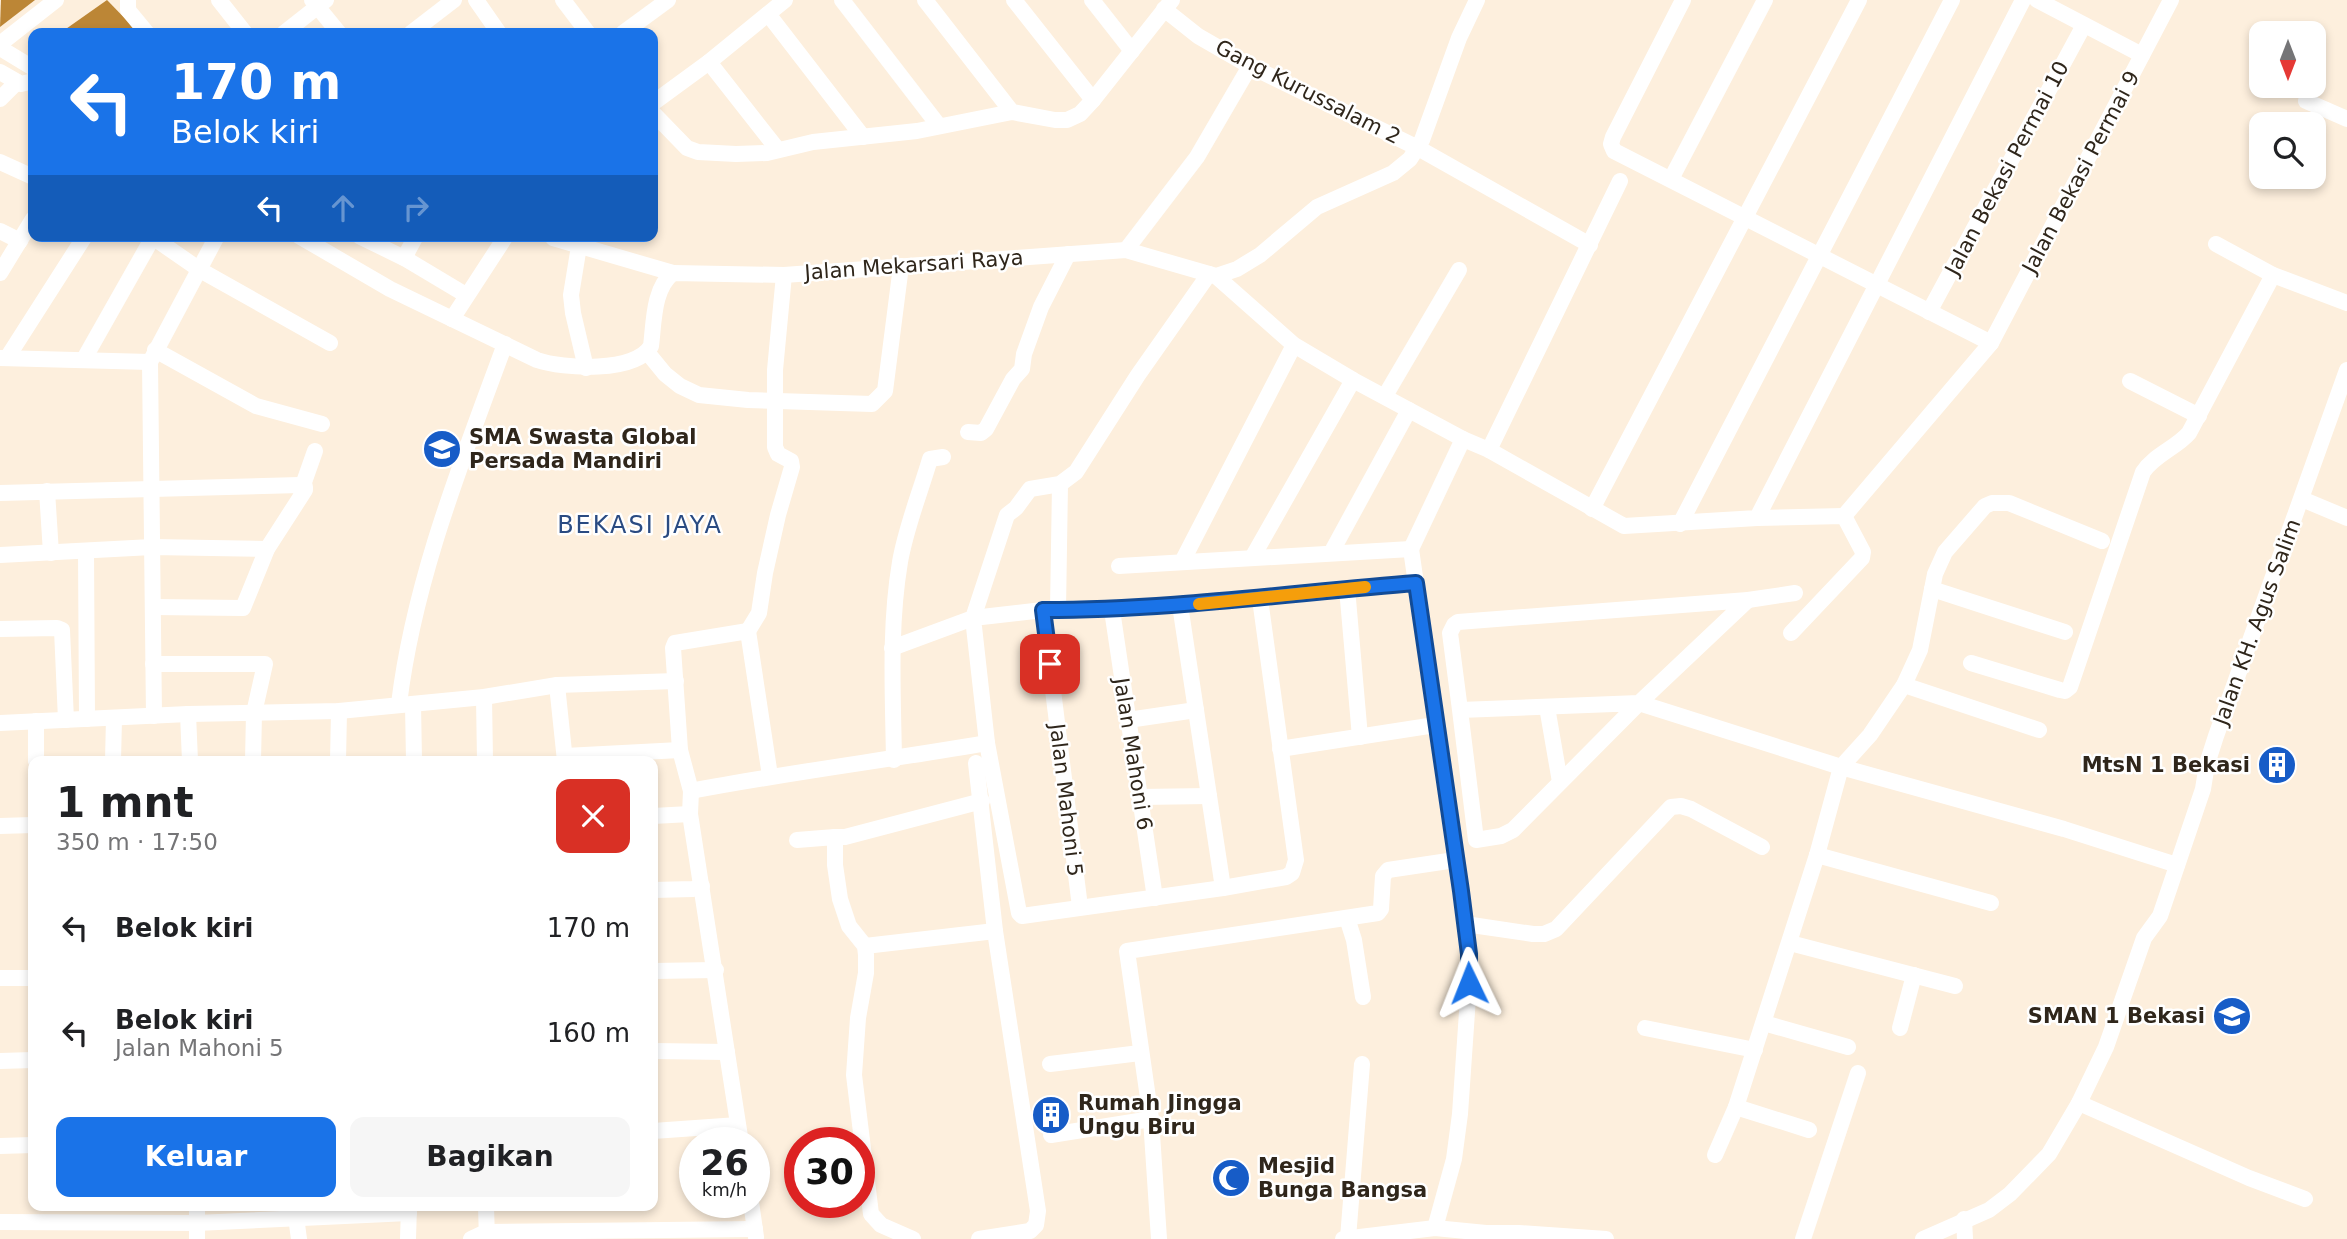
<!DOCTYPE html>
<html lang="id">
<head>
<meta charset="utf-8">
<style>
	:root { --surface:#fff; --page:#f6f6f6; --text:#202124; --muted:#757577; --accent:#1a73e8 }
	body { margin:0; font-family:"DejaVu Sans",sans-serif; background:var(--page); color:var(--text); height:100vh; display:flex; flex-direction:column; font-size:26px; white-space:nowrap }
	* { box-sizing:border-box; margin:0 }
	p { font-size:23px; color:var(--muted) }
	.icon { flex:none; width:38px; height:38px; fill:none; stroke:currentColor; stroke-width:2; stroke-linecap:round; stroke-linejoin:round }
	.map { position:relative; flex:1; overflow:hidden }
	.side { position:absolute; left:28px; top:756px; width:630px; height:455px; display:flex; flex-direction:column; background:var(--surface); border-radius:14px; box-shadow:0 4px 10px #0003 }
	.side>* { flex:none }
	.guide { position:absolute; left:28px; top:28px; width:630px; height:214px; border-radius:14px; box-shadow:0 4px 10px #0003; background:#1a73e8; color:#fff; overflow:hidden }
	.needle { width:46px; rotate:180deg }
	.fabs { position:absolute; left:2249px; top:21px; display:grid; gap:14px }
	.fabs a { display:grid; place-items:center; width:77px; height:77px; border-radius:14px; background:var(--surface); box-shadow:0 4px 10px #0003; font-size:35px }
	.speed { position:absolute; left:679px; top:1127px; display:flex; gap:14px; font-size:35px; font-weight:700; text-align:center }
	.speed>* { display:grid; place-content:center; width:91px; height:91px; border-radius:50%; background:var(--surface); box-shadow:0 4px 10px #0003; line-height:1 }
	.speed small { font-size:18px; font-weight:400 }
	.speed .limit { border:10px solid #d22; background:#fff; color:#111 }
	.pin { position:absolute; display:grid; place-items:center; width:60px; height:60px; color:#fff; margin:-30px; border-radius:14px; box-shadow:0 4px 10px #0006 }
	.me { position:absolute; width:77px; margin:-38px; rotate:358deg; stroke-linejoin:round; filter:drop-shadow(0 0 5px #0008) }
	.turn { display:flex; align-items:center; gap:24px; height:147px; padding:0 28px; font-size:32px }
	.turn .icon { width:91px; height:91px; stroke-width:2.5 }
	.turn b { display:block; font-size:49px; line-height:60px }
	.lanes { display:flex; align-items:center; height:66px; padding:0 28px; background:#0003; justify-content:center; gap:35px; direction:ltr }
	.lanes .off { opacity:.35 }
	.round { display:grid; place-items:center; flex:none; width:74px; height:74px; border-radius:14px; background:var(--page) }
	.headline { display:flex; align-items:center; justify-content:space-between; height:119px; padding:0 28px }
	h1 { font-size:42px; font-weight:800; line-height:52px }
	.action { display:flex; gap:14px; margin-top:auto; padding:14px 28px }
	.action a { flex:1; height:80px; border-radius:14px; background:var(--accent); color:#fff; font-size:28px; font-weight:800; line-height:80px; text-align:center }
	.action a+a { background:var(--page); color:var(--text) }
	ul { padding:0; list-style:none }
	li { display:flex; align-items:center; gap:21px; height:105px; padding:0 28px }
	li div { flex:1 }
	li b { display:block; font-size:26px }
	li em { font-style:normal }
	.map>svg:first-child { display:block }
	.water { fill:#bc8636 }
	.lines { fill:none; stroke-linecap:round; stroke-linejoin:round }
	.minor { stroke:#fff; stroke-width:16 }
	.route-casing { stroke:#114b97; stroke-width:18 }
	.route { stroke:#1a73e8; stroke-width:12 }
	.slow { stroke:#f59e0b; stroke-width:12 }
	.labels { text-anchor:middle; stroke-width:5; stroke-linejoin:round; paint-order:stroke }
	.street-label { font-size:21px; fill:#2f261b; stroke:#fff }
	.poi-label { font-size:21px; font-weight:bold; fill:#2f261b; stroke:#fff; text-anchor:start }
	.quarter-label { font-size:24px; letter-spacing:2px; fill:#2a4b82; stroke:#fff }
</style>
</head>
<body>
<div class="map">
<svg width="2347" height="1239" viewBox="0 0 2347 1239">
	<rect width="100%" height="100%" fill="#fdefdd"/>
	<!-- water -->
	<g class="water">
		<path d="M1,0h34l-35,27z"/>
		<path d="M107,0l32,33h-76v-2z"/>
	</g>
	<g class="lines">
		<!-- minor -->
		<g class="minor">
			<path d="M128,0v10l19,23"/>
			<path d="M219,0l26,33"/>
			<path d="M312,0l27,33"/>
			<path d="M476,0l23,33"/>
			<path d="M563,0l25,33"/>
			<path d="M842,0l97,126"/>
			<path d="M925,0l87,112"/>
			<path d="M1014,0l79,100"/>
			<path d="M1092,0l40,51"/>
			<path d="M1683,0l-70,137 -2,7 3,7 377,192"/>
			<path d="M2037,0l105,55"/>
			<path d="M1164,9l34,27 52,30 168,82 172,97"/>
			<path d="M768,14l95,123"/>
			<path d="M284,33l42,-33"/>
			<path d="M411,33l43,-33"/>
			<path d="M623,33l45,-33"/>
			<path d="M0,44l56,-44"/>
			<path d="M0,48l33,20"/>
			<path d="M709,62l69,88"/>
			<path d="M0,72l21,12 12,-3"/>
			<path d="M0,99l17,-17"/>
			<path d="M2306,101l41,18"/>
			<path d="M653,103l56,-41 76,-62"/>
			<path d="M653,113l34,35 11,4 38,2 31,-1 46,-11 104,-11 95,-19 43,8h12l13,-6 13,-14 79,-100"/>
			<path d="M0,162l33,15"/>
			<path d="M1671,179l94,-179"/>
			<path d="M0,231l20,10"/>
			<path d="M151,236l49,34 130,73"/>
			<path d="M299,236l91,53 147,71c26,9 99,13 114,-14 3,-23 2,-58 22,-73l111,2 342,-25 90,26 21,-7 23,-14 57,-48 76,-34 17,-14 12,-19 37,-102 18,-38"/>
			<path d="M359,236l45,22 62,37"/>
			<path d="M554,236l-1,2 120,35"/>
			<path d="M2216,244l57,31 74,28"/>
			<path d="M579,246l-8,49 2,18 13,55"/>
			<path d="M1126,250l71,-93 53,-91"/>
			<path d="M404,258l12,-22"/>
			<path d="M0,273l33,-54"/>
			<path d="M1216,276l78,69 59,35 110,59 26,11 135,76 133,-8 266,-518"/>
			<path d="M1929,312l155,-287"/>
			<path d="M452,319l54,-83"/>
			<path d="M155,350l101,56 66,18"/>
			<path d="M647,352l18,22 15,12 19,9 49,5 124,4 13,-13 16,-125"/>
			<path d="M0,358l150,4"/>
			<path d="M7,358l78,-122"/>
			<path d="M84,359l69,-122"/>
			<path d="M2130,381l69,35"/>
			<path d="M1385,396l74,-126"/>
			<path d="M968,432l13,1 5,-4 27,-50 9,-10 2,-15 17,-47 27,-53"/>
			<path d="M1489,450l131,-269"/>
			<path d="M303,485l12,-34"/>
			<path d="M47,491l4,62"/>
			<path d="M0,493l300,-8 5,2v3l-38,59 -24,59 -90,-1"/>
			<path d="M2302,499l45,19"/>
			<path d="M1592,509l267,-509"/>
			<path d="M1844,516l147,-173 180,-343"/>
			<path d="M1757,518l87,-2 19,36 -1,6 -71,75"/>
			<path d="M1680,524l272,-524"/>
			<path d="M1411,549l58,405v29l-9,131 -6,45 -19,69"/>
			<path d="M1411,549l52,-110"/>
			<path d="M86,551l1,168"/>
			<path d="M1331,553l78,-143"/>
			<path d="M0,555l152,-8 115,2"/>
			<path d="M1252,558l101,-178"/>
			<path d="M1182,562l112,-217"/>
			<path d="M1119,566l292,-17"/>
			<path d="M1347,588l13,149"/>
			<path d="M1932,589l133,43"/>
			<path d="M1748,600l47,-7"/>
			<path d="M1180,605l43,283"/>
			<path d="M1043,610l37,297"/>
			<path d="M1058,610l2,-126"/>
			<path d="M1112,610l43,288"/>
			<path d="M0,629l57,-1 5,2 4,90"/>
			<path d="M748,631l11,-18 6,-40 13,-58 14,-48 -1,-6 -13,-7 -3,-7v-77l9,-95"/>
			<path d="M892,648l81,-30 34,-103 9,-7 14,-19 30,-5 16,-12 62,-97 71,-101"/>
			<path d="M1971,663l89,27 5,1 5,-4 73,-215c11,-17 33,-24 46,-39l84,-158"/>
			<path d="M153,664h112l-11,49 -1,48"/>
			<path d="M557,685l8,76"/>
			<path d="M1904,685l135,45"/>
			<path d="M484,697l1,64"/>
			<path d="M399,704c15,-124 63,-243 106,-360"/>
			<path d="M413,704l1,57"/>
			<path d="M1547,707l13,75"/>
			<path d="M1460,710l-10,-77 4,-8 4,-3 290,-22 -109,103 -179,7 16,130 25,-4 12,-6 126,-127 202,64 223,62 113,36"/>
			<path d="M188,714l2,47"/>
			<path d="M154,716l-4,-354 67,-126"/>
			<path d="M1128,720l68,-10"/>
			<path d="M36,721v40"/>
			<path d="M0,723l188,-9 151,-3 145,-14 73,-12 119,-4"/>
			<path d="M987,743l-14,-125 70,-8h69l68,-5 236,-22"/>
			<path d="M1280,749l155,-24"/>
			<path d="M565,756l115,-6"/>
			<path d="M894,760c-1,-66 -5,-133 6,-198 6,-35 20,-69 30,-103l13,-2"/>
			<path d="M113,761l1,-43"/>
			<path d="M338,761l1,-50"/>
			<path d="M976,763l19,168 43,280 -2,14 -6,6 -51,8"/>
			<path d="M691,791c99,-19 198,-31 296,-48l32,170 3,3 201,-28 63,-11 6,-4 4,-13 -36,-261"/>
			<path d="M1140,797l69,-1"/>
			<path d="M653,816l37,-2"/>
			<path d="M0,826l33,-1"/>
			<path d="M797,840l38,-3"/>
			<path d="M1817,855l174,48"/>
			<path d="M653,890l40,-1 9,-3"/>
			<path d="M1347,918l7,22 9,57"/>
			<path d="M1465,924l68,10h11l12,-5 115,-122 10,-1 10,3 71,38"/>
			<path d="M1790,943l165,43"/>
			<path d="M865,946l130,-15"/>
			<path d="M653,971l63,-1"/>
			<path d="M0,978h33"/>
			<path d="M1764,1023l84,24"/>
			<path d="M1645,1028l110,22"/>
			<path d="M1900,1028l14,-53"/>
			<path d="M653,1051l74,1"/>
			<path d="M0,1061l33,-1"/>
			<path d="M1050,1064l90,-11"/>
			<path d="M2079,1103l170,75 56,21"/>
			<path d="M1809,1130l-73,-23 81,-252 24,-88 29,-32 34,-50 16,-35 15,-76 10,-22 40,-46 7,-3h17l93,38"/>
			<path d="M653,1131l85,-6"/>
			<path d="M1051,1135l100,-16"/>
			<path d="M741,1143l-51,-329 1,-23 -11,-41 -7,-102 2,-5 73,-12 22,145"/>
			<path d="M0,1146l33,-1"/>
			<path d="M1715,1155l21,-48"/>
			<path d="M751,1202l5,35"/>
			<path d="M197,1206v33"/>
			<path d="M486,1206l1,33"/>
			<path d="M296,1217l3,22"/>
			<path d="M1964,1219l1,20"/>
			<path d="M0,1222l197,1 212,-10"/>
			<path d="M1348,1238l14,-174"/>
			<path d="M408,1239l1,-33"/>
			<path d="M471,1239l15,-7 269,-3"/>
			<path d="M913,1239l-32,-14 -10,-11 -17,-139 4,-57 8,-45v-18l-1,-9 -16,-20 -9,-27 -5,-34v-28h10l137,-36"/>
			<path d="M1159,1239l-8,-120 -24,-168 251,-38 3,-4 2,-33 5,-6 67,-10"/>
			<path d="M1343,1239l92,-11 51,5h33l87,6"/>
			<path d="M1803,1239l55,-166"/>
			<path d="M1923,1239l66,-29 21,-16 39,-40 30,-51 27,-56 38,-109 16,-22 43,-127 4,-25 9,-28 131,-366"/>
		</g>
	</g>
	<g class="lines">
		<defs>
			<path id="route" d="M1050,664l-7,-54c125,0 248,-17 373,-27l45,308 8,63v29"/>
		</defs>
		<!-- route casing -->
		<use href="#route" class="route-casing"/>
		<!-- route -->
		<use href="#route" class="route"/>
		<!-- slow -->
		<path class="slow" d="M1199,604l166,-17"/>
	</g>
	<!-- icons -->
	<defs>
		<symbol id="school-disc" viewBox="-11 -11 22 22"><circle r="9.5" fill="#175cc7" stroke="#fff"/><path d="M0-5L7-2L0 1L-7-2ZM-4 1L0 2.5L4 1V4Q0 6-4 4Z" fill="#fff"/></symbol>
		<symbol id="building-disc" viewBox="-11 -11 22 22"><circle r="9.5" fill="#175cc7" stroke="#fff"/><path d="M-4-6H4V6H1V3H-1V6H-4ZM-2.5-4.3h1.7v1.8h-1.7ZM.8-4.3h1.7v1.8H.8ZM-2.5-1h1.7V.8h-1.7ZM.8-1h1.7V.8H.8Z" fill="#fff"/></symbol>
		<symbol id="mosque-disc" viewBox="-11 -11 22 22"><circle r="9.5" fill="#175cc7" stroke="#fff"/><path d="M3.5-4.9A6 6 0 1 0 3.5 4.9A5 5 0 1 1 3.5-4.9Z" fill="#fff"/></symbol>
	</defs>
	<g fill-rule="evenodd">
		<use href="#school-disc" x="420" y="427" width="44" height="44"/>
		<use href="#building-disc" x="2255" y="743" width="44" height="44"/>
		<use href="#school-disc" x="2210" y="994" width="44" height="44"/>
		<use href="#building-disc" x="1029" y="1093" width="44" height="44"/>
		<use href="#mosque-disc" x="1209" y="1156" width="44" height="44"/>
	</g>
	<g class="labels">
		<!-- street labels -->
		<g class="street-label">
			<text transform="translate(1308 92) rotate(27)" y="7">Gang Kurussalam 2</text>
			<text transform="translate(2007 168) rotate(-62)" y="7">Jalan Bekasi Permai 10</text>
			<text transform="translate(2081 172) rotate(-62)" y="7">Jalan Bekasi Permai 9</text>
			<text transform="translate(914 265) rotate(-4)" y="7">Jalan Mekarsari Raya</text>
			<text transform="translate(2257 622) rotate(-70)" y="7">Jalan KH. Agus Salim</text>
			<text transform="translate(1133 754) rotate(81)" y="7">Jalan Mahoni 6</text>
			<text transform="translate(1066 800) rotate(83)" y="7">Jalan Mahoni 5</text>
		</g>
		<!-- poi labels -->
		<g class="poi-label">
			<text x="469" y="444">SMA Swasta Global<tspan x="469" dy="24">Persada Mandiri</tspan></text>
			<text x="2250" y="772" text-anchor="end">MtsN 1 Bekasi</text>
			<text x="2205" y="1023" text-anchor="end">SMAN 1 Bekasi</text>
			<text x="1078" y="1110">Rumah Jingga<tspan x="1078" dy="24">Ungu Biru</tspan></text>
			<text x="1258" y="1173">Mesjid<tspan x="1258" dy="24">Bunga Bangsa</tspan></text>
		</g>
		<!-- quarter labels -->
		<g class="quarter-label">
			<text x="640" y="533">BEKASI JAYA</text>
		</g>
	</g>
</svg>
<div class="fabs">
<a><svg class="needle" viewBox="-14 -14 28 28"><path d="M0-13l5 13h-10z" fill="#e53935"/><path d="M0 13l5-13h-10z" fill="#757577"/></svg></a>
<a><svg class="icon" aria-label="search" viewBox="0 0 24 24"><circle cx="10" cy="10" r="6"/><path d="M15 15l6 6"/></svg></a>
</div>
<div class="speed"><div>26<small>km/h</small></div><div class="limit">30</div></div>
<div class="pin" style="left:1050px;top:664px;background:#d93025"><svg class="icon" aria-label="arrive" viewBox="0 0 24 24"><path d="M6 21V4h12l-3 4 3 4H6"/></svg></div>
<svg class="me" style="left:1469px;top:983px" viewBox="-20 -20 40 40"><path d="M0-17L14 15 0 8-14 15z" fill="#1a73e8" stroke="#fff" stroke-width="4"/></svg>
<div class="guide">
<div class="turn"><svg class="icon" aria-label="left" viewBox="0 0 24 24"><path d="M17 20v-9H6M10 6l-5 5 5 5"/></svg><div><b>170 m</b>Belok kiri</div></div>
<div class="lanes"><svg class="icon" aria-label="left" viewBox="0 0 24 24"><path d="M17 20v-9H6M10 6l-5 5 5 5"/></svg><svg class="icon off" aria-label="ahead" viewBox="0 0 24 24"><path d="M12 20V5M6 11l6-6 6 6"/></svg><svg class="icon off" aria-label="right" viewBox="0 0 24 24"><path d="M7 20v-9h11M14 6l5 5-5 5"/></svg></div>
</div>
<section class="side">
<div class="headline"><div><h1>1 mnt</h1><p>350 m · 17:50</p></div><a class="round" style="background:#d93025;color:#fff"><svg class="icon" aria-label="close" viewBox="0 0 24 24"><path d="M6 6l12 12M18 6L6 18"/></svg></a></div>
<ul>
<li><svg class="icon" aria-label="left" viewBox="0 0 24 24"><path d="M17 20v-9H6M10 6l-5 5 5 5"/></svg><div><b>Belok kiri</b></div><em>170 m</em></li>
<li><svg class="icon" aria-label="left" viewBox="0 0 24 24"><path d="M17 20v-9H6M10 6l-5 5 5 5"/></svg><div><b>Belok kiri</b><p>Jalan Mahoni 5</p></div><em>160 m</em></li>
</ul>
<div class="action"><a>Keluar</a><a>Bagikan</a></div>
</section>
</div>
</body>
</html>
